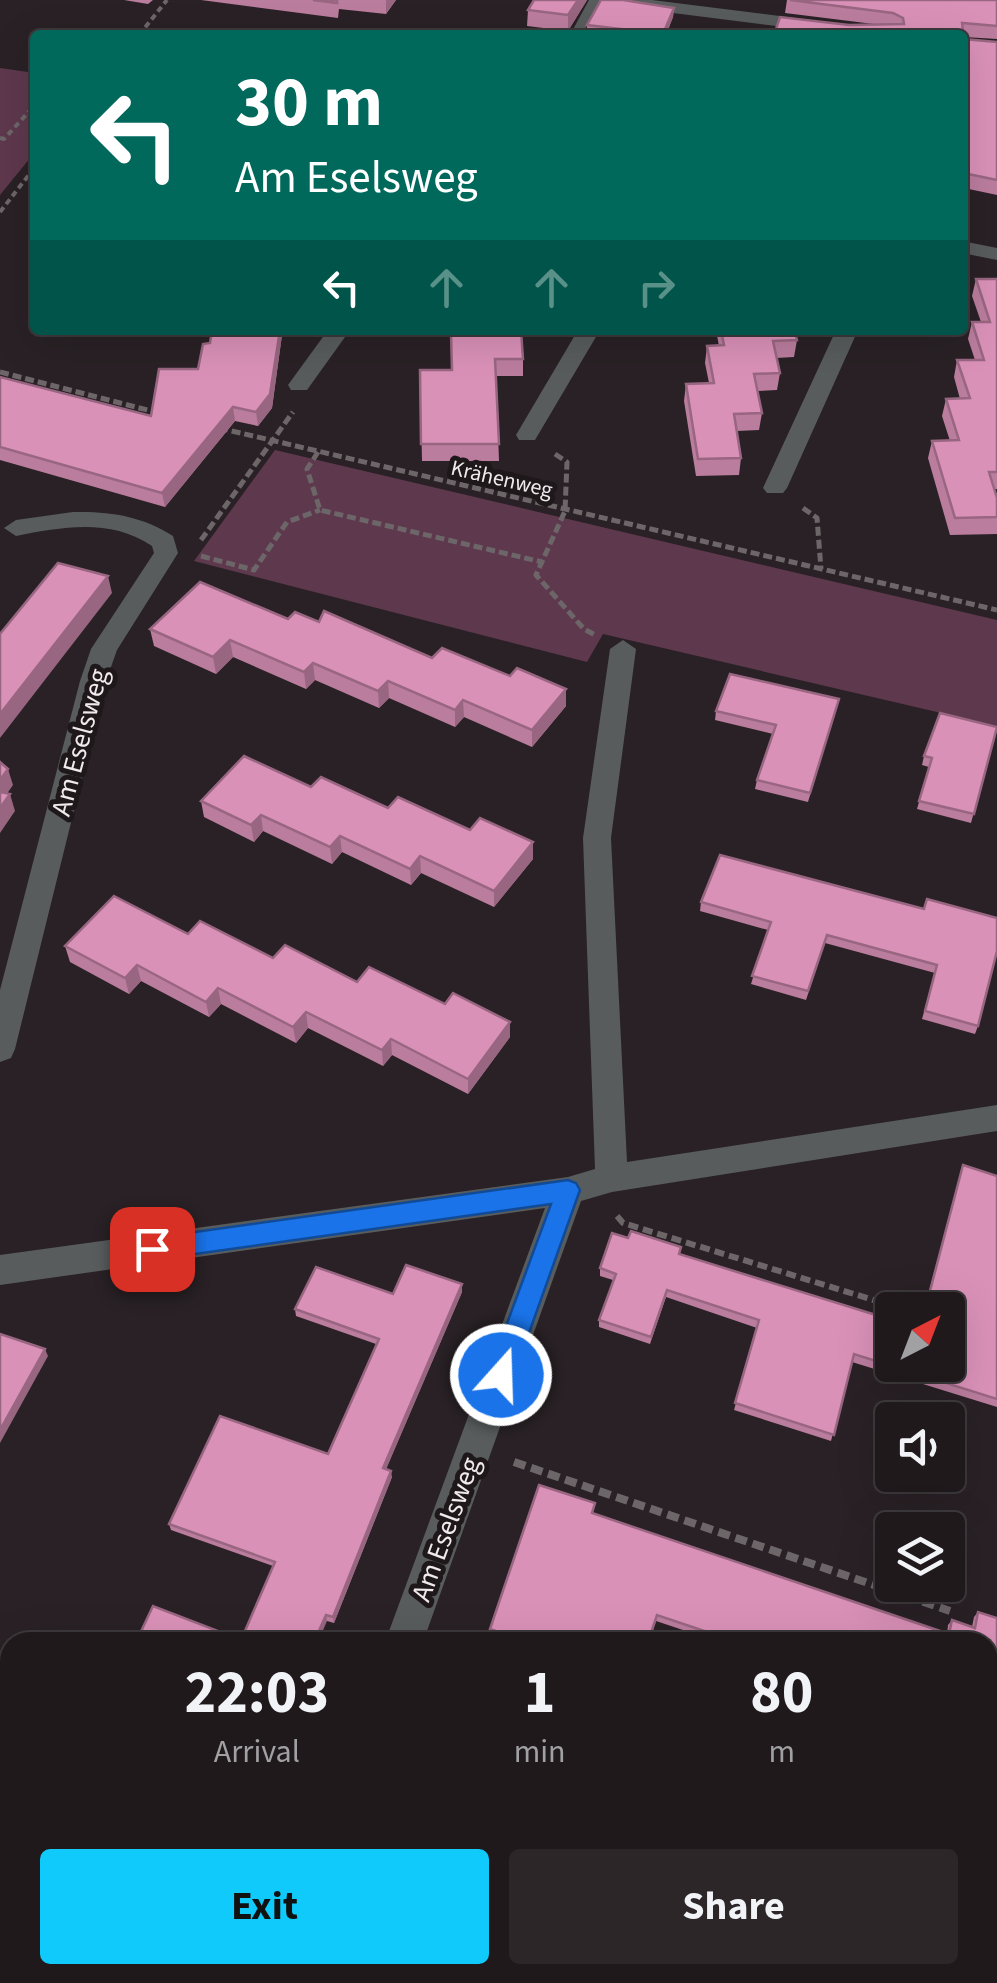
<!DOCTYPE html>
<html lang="en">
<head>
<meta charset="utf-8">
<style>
	:root { --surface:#1f191c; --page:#2c2629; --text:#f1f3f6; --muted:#a1a0a3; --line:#3c383b; --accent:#0fcafa }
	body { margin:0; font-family:"Source Sans 3",sans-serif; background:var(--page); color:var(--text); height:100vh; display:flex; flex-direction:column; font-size:38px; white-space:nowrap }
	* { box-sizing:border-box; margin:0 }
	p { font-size:32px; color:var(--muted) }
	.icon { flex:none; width:55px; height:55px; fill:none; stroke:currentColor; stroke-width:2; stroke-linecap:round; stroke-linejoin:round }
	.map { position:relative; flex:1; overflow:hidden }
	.sheet { position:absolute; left:0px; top:1632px; width:998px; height:352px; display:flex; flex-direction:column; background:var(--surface); border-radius:30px 30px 0 0; box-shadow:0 10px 40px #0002,0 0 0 2px var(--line) }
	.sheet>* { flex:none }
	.top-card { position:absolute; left:30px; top:30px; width:938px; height:305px; border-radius:10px; box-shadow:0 10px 40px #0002,0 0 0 2px var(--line); background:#00695c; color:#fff; overflow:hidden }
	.needle { width:65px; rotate:42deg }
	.buttons { position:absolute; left:875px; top:1292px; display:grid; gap:20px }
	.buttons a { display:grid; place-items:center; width:90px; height:90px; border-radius:10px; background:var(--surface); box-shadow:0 10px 40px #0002,0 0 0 2px var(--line); font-size:50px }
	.pin { position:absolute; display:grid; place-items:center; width:85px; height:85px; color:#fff; margin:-42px; border-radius:20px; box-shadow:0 5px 15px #0006 }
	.me { position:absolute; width:110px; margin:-55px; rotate:20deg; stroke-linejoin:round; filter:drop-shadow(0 0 8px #0008) }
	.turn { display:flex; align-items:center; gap:35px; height:210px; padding:0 40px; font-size:45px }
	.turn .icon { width:130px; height:130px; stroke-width:2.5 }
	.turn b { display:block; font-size:70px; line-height:85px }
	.lanes { display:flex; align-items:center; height:95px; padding:0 40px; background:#0003; justify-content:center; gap:50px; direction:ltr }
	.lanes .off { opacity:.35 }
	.eta { display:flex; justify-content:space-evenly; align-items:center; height:170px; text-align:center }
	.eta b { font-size:60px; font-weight:700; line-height:70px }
	.button { display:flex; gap:20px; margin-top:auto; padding:20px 40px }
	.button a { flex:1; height:115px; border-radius:10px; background:var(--accent); color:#111; font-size:40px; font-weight:700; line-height:115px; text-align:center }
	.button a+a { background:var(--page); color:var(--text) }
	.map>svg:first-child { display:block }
	.green { fill:#5e384d }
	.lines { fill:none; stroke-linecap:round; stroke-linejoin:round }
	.path-far3 { stroke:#6d6669; stroke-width:4; stroke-dasharray:6 4; stroke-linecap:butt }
	.path-far2 { stroke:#6d6669; stroke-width:5; stroke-dasharray:9 4; stroke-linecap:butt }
	.path-far1 { stroke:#6d6669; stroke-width:6; stroke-dasharray:10 5; stroke-linecap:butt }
	.path { stroke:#6d6669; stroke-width:8; stroke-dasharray:12 6; stroke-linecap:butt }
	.lane { fill:#585c5d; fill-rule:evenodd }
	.street { fill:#585c5d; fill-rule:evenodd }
	.wall { fill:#bb7d9e }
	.shaded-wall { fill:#996681 }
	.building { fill:#da91b8; stroke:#996681; stroke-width:2.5 }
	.route { fill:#1a73e8; stroke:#114b97; stroke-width:2.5 }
	.labels { text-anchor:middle; stroke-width:10; stroke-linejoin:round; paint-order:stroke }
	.far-street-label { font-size:22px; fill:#f0eaed; stroke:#1f181b }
	.street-label { font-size:28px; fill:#f0eaed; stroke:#1f181b }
</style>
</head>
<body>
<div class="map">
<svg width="997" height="1983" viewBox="0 0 997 1983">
	<rect width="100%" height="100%" fill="#292125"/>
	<!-- green -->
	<g class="green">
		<path d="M0,68l35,5v79l-35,43z"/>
		<path d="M275,450l722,170v106l-394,-92 -16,28 -393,-101z"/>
	</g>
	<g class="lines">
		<!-- path-far3 -->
		<g class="path-far3">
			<path d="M139,35l28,-35"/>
			<path d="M0,138l4,1 31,-34"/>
			<path d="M0,212l35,-45"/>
		</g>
		<!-- path-far2 -->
		<g class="path-far2">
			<path d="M0,372l159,41"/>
			<path d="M219,428l778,182"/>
			<path d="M318,452l-11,17 13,41 222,52"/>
			<path d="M555,454l12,8 -2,49 -29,64 48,54 11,6"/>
			<path d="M803,508l14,10 4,51"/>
			<path d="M201,540l92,-128"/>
			<path d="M201,556l53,14 33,-48 33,-12"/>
		</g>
		<!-- path-far1 -->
		<path class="path-far1" d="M617,1216l6,7 283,87"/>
		<!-- path -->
		<g class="path">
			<path d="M514,1462l436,149"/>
			<path d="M0,1817l10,5"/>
		</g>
		<!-- lane -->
		<path class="lane" d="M589,0h12l-19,35h-12z"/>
		<!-- street -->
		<g class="street">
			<path d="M601,0h51l238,30 9,5h-52l-237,-30z"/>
			<path d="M962,241l35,7v12l-35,-7z"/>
			<path d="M328,330h22l-43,60h-16l-3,-5z"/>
			<path d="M578,330h22l-65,110h-16l-3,-5z"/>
			<path d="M836,330h22l-71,158 -4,5h-16l-4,-5z"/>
			<path d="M73,512c37,-1 69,4 100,24l5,17 -61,97 -11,31 -91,368 -4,9 -11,4v-72l80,-309 11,-32 63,-96 -2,-7c-42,-28 -89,-19 -136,-10l-12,-8 12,-8z"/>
			<path d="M623,640l13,9 -25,189 16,324 370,-57v26l-385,61 -31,9 -158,441h-38l160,-434 -545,77v-30l568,-78 27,-8 -12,-331 27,-189z"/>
		</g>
	</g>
	<!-- wall -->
	<g class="wall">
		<path d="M124,0h29l-5,4z"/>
		<path d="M201,0h195l-10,14 -47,-5 -1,9z"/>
		<path d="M534,0h53l-19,31 -41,-5 1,-16z"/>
		<path d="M787,0h210v39l-33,-2v2l33,3v153l-33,-7 -2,5v-158l-177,-22z"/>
		<path d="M674,8l-1,9 -7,18h-65l-14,-2v-8z"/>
		<path d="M976,279h21v210h-3l3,9v36l-47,1 -22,-77 4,-17h18l-8,-25 4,-17h14l-6,-22 3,-17h18l-7,-21 4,-17h9l-9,-26z"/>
		<path d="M311,330l-1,5h-28l-10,73 -14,18 -23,-5 -70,86 -165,-47v-83l151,39 47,-47 12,-26 2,-12z"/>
		<path d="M716,330h78l3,10 -3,17 -18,1 4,15 -3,17 -20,1 5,22 -3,17 -22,1 4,27 -2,17 -43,1 -12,-75 2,-17 23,-1 -4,-20 2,-17h12z"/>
		<path d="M477,332l46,27v17h-27l3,85h-77l-2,-91h32z"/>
		<path d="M288,619l31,3 113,36 134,31v17l-34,41 -68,-30 -9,10 -66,-29 -10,10 -64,-28 -9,9 -73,-32 -17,17 -62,-28 -4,-17z"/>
		<path d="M839,699l-31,103 -53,-13 2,-9 16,-46 -58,-14 1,-9z"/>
		<path d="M997,727l-26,96 -54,-14 12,-42 -7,-2 2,-9z"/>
		<path d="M311,787l77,21 145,51 -39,48 -73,-34 -10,12 -69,-33 -10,12 -69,-33 -9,11 -50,-25 -3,-16z"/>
		<path d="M701,902l223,7 54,117 -3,8 -53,-15 13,-46 -110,-30 -19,57 -55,-16 17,-54 -68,-19z"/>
		<path d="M188,934l169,48 153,55 -42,57 -76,-39 -9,11 -75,-38 -12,15 -75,-39 -12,13 -68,-36 -12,13 -59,-32 -5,-16z"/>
		<path d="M963,1165l34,11v231l-145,-45 -21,79 -97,-31 23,-82 -91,-31 -16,47 -51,-17v-7l14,-40 -13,-4v-8l80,-14 212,111 56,-55h-24z"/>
		<path d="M462,1284v8l-76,177 6,8 -58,146 -7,-2 -86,19 32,-74 -102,-36 -2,-6 159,-70 48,-110 -80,-28 -1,-7z"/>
		<path d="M593,1513l354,121 1,-9 4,-5 20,7 2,-10 4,-5 19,6v216l-1,1 -8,-3v-190h-269l-63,-21 -7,21h-94l-4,-1 -1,1h-37l-23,-8v-5z"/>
		<path d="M597,1975h283l21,8h-284z"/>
	</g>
	<!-- shaded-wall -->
	<g class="shaded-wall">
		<path d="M386,0h10l-10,14z"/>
		<path d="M578,0h9l-19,31v-16z"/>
		<path d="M674,8l-1,9 -7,18h-3z"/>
		<path d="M280,330h2v5l-10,73 -14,18 -2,-14z"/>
		<path d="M233,407l2,14 -70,86 -3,-14z"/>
		<path d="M108,576l4,17 -112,145v-24z"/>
		<path d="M230,640l3,17 -17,17 -3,-17z"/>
		<path d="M313,663l2,17 -9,9 -2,-17z"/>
		<path d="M388,681l1,17 -10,10 -1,-17z"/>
		<path d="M566,689v17l-34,41v-17z"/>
		<path d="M463,700l1,17 -9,10v-17z"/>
		<path d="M8,769l5,16 -13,19v-24z"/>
		<path d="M10,794l5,17 -15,22v-25z"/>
		<path d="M261,815l2,16 -9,11 -3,-17z"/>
		<path d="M340,836l2,16 -10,12 -2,-17z"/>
		<path d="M533,842v17l-39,48v-16z"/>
		<path d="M420,856l1,17 -10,12 -1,-16z"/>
		<path d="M137,965l4,16 -12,13 -4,-16z"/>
		<path d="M218,988l3,16 -12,13 -3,-15z"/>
		<path d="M306,1012l2,16 -12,15 -3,-16z"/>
		<path d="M510,1022v15l-42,57v-15z"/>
		<path d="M391,1039l1,16 -9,11 -1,-16z"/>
		<path d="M462,1284v8l-78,182 -1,-6z"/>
		<path d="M45,1349l3,7 -48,87v-13z"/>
		<path d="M391,1471l1,6 -58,146 -1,-6z"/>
		<path d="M326,1615l1,6 -9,21h-4z"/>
	</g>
	<!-- building -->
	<g class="building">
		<path d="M313,0h24v3z"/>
		<path d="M534,0h44l-10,15 -40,-5z"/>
		<path d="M601,0h22l51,8 -11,26 -76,-9z"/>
		<path d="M790,0h207v26l-35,-3 2,16 33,3v138l-29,-6 -6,12v-151h-188l6,-18 69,8 55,-1 -1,-6 -10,-5z"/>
		<path d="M976,279h21v193h-8l8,26v19l-42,1 -23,-77 27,-1 -13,-41 24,-1 -13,-38h27l-12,-38h18z"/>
		<path d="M237,330h43l-10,64 -14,18 -23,-5 -71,86 -162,-46v-70l151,39 8,-47h39l5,-25 7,-1 2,-12z"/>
		<path d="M477,330h44l2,29h-28l4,85h-78l-1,-74h32l-1,-37 26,-1z"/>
		<path d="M721,330h73l3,10 -24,1 7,32 -26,1 8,39 -28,1 7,44 -43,1 -12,-75 28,-1 -7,-37 17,-1z"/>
		<path d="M58,563l50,13 -108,138v-80z"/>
		<path d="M200,582l88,37 7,-7 24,10 5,-11 108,47 10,-10 68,28 7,-8 49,21 -34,41 -69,-30 -8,10 -67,-29 -10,10 -65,-28 -9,9 -74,-32 -17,17 -63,-28z"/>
		<path d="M730,674l109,25 -29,94 -53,-13 19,-55 -60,-14z"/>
		<path d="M940,713l57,14 -23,87 -55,-13 13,-43 -8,-2z"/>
		<path d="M244,756l67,31 10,-10 67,31 10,-11 72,33 10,-12 53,24 -39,49 -74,-35 -10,13 -70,-33 -10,11 -69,-32 -10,10 -50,-24z"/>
		<path d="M0,762l8,7 -8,11z"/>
		<path d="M0,792l10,2 -10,14z"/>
		<path d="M720,855l204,54 3,-10 70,19v33l-19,75 -53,-15 12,-46 -110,-30 -19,56 -56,-15 19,-54 -70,-20z"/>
		<path d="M114,896l74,38 12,-13 73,37 12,-13 72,37 12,-15 76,37 8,-11 57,29 -42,57 -77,-40 -9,11 -76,-38 -13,15 -75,-39 -12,14 -69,-37 -12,13 -60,-32z"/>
		<path d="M963,1165l34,11v223l-143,-45 -20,81 -99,-32 24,-83 -92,-30 -16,47 -52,-17 17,-46 -16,-6 12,-35 16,5 3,-7 50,16 -2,7 213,66v45h56v-55h-23z"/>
		<path d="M406,1265l56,19 -79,184 8,3 -58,146 -7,-2 -12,27h-178l17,-36 88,34 34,-78 -106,-38 51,-108 108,38 51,-115 -84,-30 21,-42 77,27z"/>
		<path d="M0,1334l45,15 -45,81z"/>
		<path d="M539,1485l56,18 -3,10 357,121 3,-14 23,8 3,-16 19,6v212l-9,-4v-184h-251l-80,-27 -9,27h-77l-20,-7 -2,7h-21l-38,-13z"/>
		<path d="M0,1837l10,4v134h246l20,8h-276z"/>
		<path d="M410,1975h70l-2,8h-71z"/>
		<path d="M606,1975h274l21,8h-275z"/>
		<path d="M923,1975h55l-2,8h-55z"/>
	</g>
	<!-- route -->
	<path class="route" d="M568,1180l8,3 4,7 -66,185 -3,9 -10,3 -9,-3 -4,-9 63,-171 -399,56 -9,-3 -4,-8 4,-8 9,-3z"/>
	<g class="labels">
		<!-- far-street labels -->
		<g class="far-street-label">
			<text transform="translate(502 478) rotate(13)" y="8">Krähenweg</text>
		</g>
		<!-- street labels -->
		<g class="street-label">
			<text transform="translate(79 742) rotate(-75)" y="10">Am Eselsweg</text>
			<text transform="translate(445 1529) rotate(-70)" y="10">Am Eselsweg</text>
		</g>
	</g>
</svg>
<div class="buttons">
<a><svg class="needle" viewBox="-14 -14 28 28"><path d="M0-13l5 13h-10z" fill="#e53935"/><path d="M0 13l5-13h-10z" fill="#a1a0a3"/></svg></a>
<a><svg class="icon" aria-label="sound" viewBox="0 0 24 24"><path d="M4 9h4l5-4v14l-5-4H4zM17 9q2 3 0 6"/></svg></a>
<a><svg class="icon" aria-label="layers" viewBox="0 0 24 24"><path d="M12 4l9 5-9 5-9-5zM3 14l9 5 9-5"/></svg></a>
</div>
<div class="pin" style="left:152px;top:1249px;background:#d93025"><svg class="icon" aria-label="arrive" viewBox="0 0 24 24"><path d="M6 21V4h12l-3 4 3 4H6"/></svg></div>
<svg class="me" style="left:501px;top:1375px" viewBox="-20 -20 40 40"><circle r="17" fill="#1a73e8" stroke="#fff" stroke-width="3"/><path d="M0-11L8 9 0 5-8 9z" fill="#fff"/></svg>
<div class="top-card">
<div class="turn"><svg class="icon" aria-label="left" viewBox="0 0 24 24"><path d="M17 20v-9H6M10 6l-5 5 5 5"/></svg><div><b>30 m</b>Am Eselsweg</div></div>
<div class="lanes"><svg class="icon" aria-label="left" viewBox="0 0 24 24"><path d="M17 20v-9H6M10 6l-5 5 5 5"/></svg><svg class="icon off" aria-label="ahead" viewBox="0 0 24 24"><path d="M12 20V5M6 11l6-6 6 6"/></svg><svg class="icon off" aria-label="ahead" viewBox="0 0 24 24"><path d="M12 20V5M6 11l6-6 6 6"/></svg><svg class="icon off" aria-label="right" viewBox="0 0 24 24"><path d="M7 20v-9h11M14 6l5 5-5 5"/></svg></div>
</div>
<section class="sheet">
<div class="eta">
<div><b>22:03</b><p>Arrival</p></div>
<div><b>1</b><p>min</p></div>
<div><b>80</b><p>m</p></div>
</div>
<div class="button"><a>Exit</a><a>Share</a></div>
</section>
</div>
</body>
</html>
